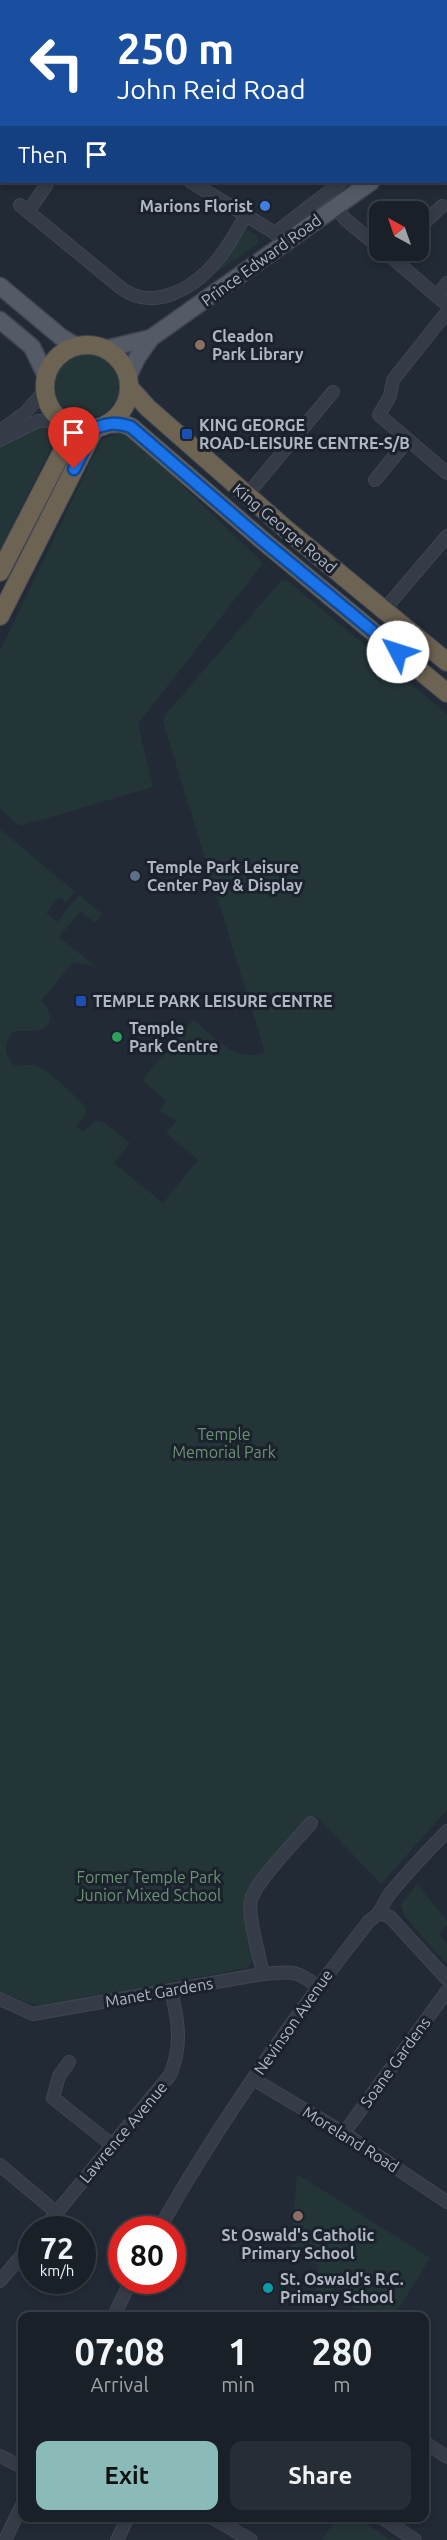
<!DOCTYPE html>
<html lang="en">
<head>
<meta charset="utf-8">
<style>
	:root { --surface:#1a2028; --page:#272d34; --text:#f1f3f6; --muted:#9fa3a8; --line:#383e45; --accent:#8bbbb9 }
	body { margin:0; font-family:Ubuntu,sans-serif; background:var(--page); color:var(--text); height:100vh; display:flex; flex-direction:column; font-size:22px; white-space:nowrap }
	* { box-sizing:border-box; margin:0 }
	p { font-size:20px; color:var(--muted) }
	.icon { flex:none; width:33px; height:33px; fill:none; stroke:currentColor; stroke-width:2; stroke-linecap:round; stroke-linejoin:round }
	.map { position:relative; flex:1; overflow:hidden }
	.side { position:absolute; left:18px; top:2312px; width:411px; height:210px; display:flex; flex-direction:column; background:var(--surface); border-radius:12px; box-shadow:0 3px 9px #0003,0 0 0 2px var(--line) }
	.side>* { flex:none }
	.hud { position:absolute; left:0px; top:0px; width:447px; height:183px; box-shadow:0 3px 9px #0003,0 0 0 2px var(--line); background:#1a4fa0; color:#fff; overflow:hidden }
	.needle { width:39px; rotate:320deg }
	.tools { position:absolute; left:369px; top:201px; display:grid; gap:12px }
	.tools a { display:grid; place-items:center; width:60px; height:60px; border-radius:12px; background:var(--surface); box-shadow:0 3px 9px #0003,0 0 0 2px var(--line); font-size:30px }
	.speed { position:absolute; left:18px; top:2216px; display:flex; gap:12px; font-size:30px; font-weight:700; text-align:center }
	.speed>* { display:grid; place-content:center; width:78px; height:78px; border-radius:50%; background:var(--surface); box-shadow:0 3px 9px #0003,0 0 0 2px var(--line); line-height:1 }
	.speed small { font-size:15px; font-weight:400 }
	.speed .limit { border:9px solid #d22; background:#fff; color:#111 }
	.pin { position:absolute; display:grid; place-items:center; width:51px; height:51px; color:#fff; margin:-62px -26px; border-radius:50% 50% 50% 0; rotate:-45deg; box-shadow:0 0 6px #0007 }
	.pin .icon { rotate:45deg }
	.me { position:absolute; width:66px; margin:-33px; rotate:310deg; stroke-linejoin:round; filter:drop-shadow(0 0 4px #0008) }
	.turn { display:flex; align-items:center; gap:21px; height:126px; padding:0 18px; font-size:27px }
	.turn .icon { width:78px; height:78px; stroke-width:2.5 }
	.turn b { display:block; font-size:42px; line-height:51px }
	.then { display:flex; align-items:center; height:57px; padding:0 18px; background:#0003; gap:12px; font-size:22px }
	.eta { display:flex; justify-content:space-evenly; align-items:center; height:102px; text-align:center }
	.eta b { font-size:36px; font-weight:600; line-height:42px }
	.action { display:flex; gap:12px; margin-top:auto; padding:12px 18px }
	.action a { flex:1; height:69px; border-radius:12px; background:var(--accent); color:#111; font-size:24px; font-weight:600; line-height:69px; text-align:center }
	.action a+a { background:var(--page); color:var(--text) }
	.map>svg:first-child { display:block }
	.green { fill:#243538 }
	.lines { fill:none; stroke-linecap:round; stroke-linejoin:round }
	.minor-casing { stroke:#3f4651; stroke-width:14 }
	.major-casing { stroke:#3f4651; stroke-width:19 }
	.highway-casing { stroke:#404752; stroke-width:20 }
	.minor { stroke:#363c47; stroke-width:12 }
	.major { stroke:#545b67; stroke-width:16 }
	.highway { stroke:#6d6353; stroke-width:18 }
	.route-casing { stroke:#114b97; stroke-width:15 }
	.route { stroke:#1a73e8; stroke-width:10 }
	.shop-dot { fill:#3f7fe0; stroke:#1b222c; stroke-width:2 }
	.education-dot { fill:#8d6e63; stroke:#1b222c; stroke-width:2 }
	.transit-dot { fill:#1a4fb4; stroke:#1b222c; stroke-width:2 }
	.service-dot { fill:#5c6f8a; stroke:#1b222c; stroke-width:2 }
	.leisure-dot { fill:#2e9e5b; stroke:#1b222c; stroke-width:2 }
	.culture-dot { fill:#0f9aa8; stroke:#1b222c; stroke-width:2 }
	.labels { text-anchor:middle; stroke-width:6; stroke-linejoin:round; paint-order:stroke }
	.poi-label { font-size:16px; font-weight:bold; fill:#b0b7c4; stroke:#1b222c; text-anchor:start }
	.street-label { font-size:16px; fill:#b0b7c4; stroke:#1b222c }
	.park-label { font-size:16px; fill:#6a9274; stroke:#1b222c }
</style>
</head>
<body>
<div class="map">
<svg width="447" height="2540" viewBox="0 0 447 2540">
	<rect width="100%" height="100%" fill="#222a36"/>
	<!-- green -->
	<g class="green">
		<path d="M247,230l9,5 3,8 -51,35 32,-44z"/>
		<circle cx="87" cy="386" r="32"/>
		<path d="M38,426h13l6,4 -1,8 -56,112v-105z"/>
		<path d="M120,432l19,12 124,119 -125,161 15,63 -133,39 -20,-17v-158l101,-211z"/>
		<path d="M282,580l6,1 159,133v1096l-66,74 -66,-69 -60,68 -1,76 -7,9 -204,38 -15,-3 -28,-12v-1162l75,63 -9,10 -7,-5 -13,16 11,9 22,-27 23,19 -7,9 -14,-12 -22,26 36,29 -22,-4 -32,39c5,4 9,9 9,16 -1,19 -25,12 -37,15 -10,13 -9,22 2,34 6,0 13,-2 19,-1 13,3 43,32 52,43l-1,7 -8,11 6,5 13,-10 9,2 25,20 -16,20 49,40 35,-43 -32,-27 10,-12 -17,-11 7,-9 -24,-21 51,-60c22,17 42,44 72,32l-102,-330 2,-7z"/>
		<path d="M417,1884l30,37v4l-8,9 8,10v20l-42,-47 -4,-12z"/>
		<path d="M297,2174l133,84 -36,58h-33v-7l-8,-1 1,-19 -21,-2v6l-17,-1 2,-28 -13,-2 1,-10 -15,-1z"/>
		<path d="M337,2517h19l34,23h-68z"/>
	</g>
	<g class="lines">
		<defs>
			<g id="minor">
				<path d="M94,0l2,2"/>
				<path d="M252,0l2,2"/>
				<path d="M427,2l2,-2"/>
				<path d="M0,64l2,1"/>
				<path d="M446,104l1,-1"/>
				<path d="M191,182l84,51 9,11"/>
				<path d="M20,205l101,83c33,25 75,-1 97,-29 11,-13 19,-29 28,-44"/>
				<path d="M335,207l11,13 34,28"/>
				<path d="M28,212l19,-28"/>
				<path d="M418,229l24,-23"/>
				<path d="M275,233l66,-51"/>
				<path d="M383,250l64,55"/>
				<path d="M437,296l10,-13"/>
				<path d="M447,312l-54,68 -3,16 -11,19 68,58"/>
				<path d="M0,431l25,-18 20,-23"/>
				<path d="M0,440l38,-19 23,-1"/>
				<path d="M375,480l33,-40"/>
				<path d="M247,495l86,-103"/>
				<path d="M384,610l63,-74"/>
				<path d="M380,1913l10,4 57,62"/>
				<path d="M263,1974c-3,-16 -16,-59 -12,-74 4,-18 47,-61 60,-77"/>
				<path d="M0,1999l33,15 230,-40c27,-2 32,-5 54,12"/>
				<path d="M69,2062l-10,14 -6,22 59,47"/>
				<path d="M253,2079l91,54 103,69"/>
				<path d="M344,2133l103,-142"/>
				<path d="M0,2165l57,48"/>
				<path d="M43,2229l127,-154c13,-30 8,-55 1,-85"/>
				<path d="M159,2229c61,-108 133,-210 210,-308 15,-10 11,-13 20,-26 18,-23 38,-43 58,-64"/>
				<path d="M0,2281l32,-38"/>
				<path d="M114,2316l17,-36"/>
				<path d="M424,2442l23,15"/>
				<path d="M0,2456l22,11"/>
				<path d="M211,2517l40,23"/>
				<path d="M381,2517l34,23"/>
				<path d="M5,2540l17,-35"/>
				<path d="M117,2540l11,-23"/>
			</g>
			<g id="major">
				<path d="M446,129l1,-1"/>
				<path d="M0,286l61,51 15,9"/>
				<path d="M0,320l32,27 14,29"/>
				<path d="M105,349l46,-11"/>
				<path d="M128,377l9,-19 14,-20 220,-156"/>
			</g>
			<g id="highway">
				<circle cx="87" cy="387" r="42"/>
				<path d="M129,387l19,21 139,122 160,132"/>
				<path d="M107,424l14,-1 10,4 130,112 186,154"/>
				<path d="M0,572l67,-130 -1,-18"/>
				<path d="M0,616l95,-188"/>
			</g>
		</defs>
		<!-- minor casing -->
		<use href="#minor" class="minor-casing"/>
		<!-- major casing -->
		<use href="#major" class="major-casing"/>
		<!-- highway casing -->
		<use href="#highway" class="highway-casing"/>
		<!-- minor -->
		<use href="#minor" class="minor"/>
		<!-- major -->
		<use href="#major" class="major"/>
		<!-- highway -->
		<use href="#highway" class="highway"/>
	</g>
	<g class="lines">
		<defs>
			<path id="route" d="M74,469l21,-41c14,-5 23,-6 36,-1l130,112 137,113"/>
		</defs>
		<!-- route casing -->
		<use href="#route" class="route-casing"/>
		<!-- route -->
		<use href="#route" class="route"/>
	</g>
	<!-- markers -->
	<circle class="shop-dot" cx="265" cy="206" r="6"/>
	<g class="education-dot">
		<circle cx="200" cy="345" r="6"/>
		<circle cx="298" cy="2216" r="6"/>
	</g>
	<g class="transit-dot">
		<rect x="181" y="428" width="12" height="12" rx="3"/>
		<rect x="75" y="995" width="12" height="12" rx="3"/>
	</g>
	<circle class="service-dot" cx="135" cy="876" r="6"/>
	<circle class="leisure-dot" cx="117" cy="1037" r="6"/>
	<circle class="culture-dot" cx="268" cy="2288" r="6"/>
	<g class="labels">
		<!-- poi labels -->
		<g class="poi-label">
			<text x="253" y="212" text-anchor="end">Marions Florist</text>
			<text x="212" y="342">Cleadon<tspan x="212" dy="18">Park Library</tspan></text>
			<text x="199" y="431">KING GEORGE<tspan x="199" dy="18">ROAD-LEISURE CENTRE-S/B</tspan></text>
			<text x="147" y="873">Temple Park Leisure<tspan x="147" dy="18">Center Pay &amp; Display</tspan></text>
			<text x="93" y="1007">TEMPLE PARK LEISURE CENTRE</text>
			<text x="129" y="1034">Temple<tspan x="129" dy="18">Park Centre</tspan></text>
			<text x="298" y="2241" text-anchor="middle">St Oswald's Catholic<tspan x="298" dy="18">Primary School</tspan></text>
			<text x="280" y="2285">St. Oswald's R.C.<tspan x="280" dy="18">Primary School</tspan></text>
		</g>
		<!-- street labels -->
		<g class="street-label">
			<text transform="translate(261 260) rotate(-36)" y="6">Prince Edward Road</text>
			<text transform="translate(285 528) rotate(40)" y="6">King George Road</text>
			<text transform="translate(159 1992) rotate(-10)" y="6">Manet Gardens</text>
			<text transform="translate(293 2022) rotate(-55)" y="6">Nevinson Avenue</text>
			<text transform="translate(395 2062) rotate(-54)" y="6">Soane Gardens</text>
			<text transform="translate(123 2132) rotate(-50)" y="6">Lawrence Avenue</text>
			<text transform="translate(351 2139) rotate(32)" y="6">Moreland Road</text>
		</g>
		<!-- park labels -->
		<g class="park-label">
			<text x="224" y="1440">Temple<tspan x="224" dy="18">Memorial Park</tspan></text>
			<text x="149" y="1883">Former Temple Park<tspan x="149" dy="18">Junior Mixed School</tspan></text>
		</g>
	</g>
</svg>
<div class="tools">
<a><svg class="needle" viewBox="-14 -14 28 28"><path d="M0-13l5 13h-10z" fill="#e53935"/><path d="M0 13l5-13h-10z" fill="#9fa3a8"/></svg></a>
</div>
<div class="speed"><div>72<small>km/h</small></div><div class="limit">80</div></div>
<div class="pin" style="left:74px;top:469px;background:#d93025"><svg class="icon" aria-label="arrive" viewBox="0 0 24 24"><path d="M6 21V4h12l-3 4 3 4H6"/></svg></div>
<svg class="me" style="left:398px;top:652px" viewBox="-20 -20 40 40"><circle r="19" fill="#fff"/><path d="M0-13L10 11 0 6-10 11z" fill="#1a73e8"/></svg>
<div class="hud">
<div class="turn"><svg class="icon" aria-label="left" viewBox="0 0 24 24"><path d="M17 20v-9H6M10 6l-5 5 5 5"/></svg><div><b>250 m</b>John Reid Road</div></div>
<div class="then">Then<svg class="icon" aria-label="arrive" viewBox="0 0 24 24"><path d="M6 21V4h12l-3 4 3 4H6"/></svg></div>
</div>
<section class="side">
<div class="eta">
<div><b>07:08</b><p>Arrival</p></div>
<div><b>1</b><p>min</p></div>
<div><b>280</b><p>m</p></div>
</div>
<div class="action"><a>Exit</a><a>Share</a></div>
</section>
</div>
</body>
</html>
